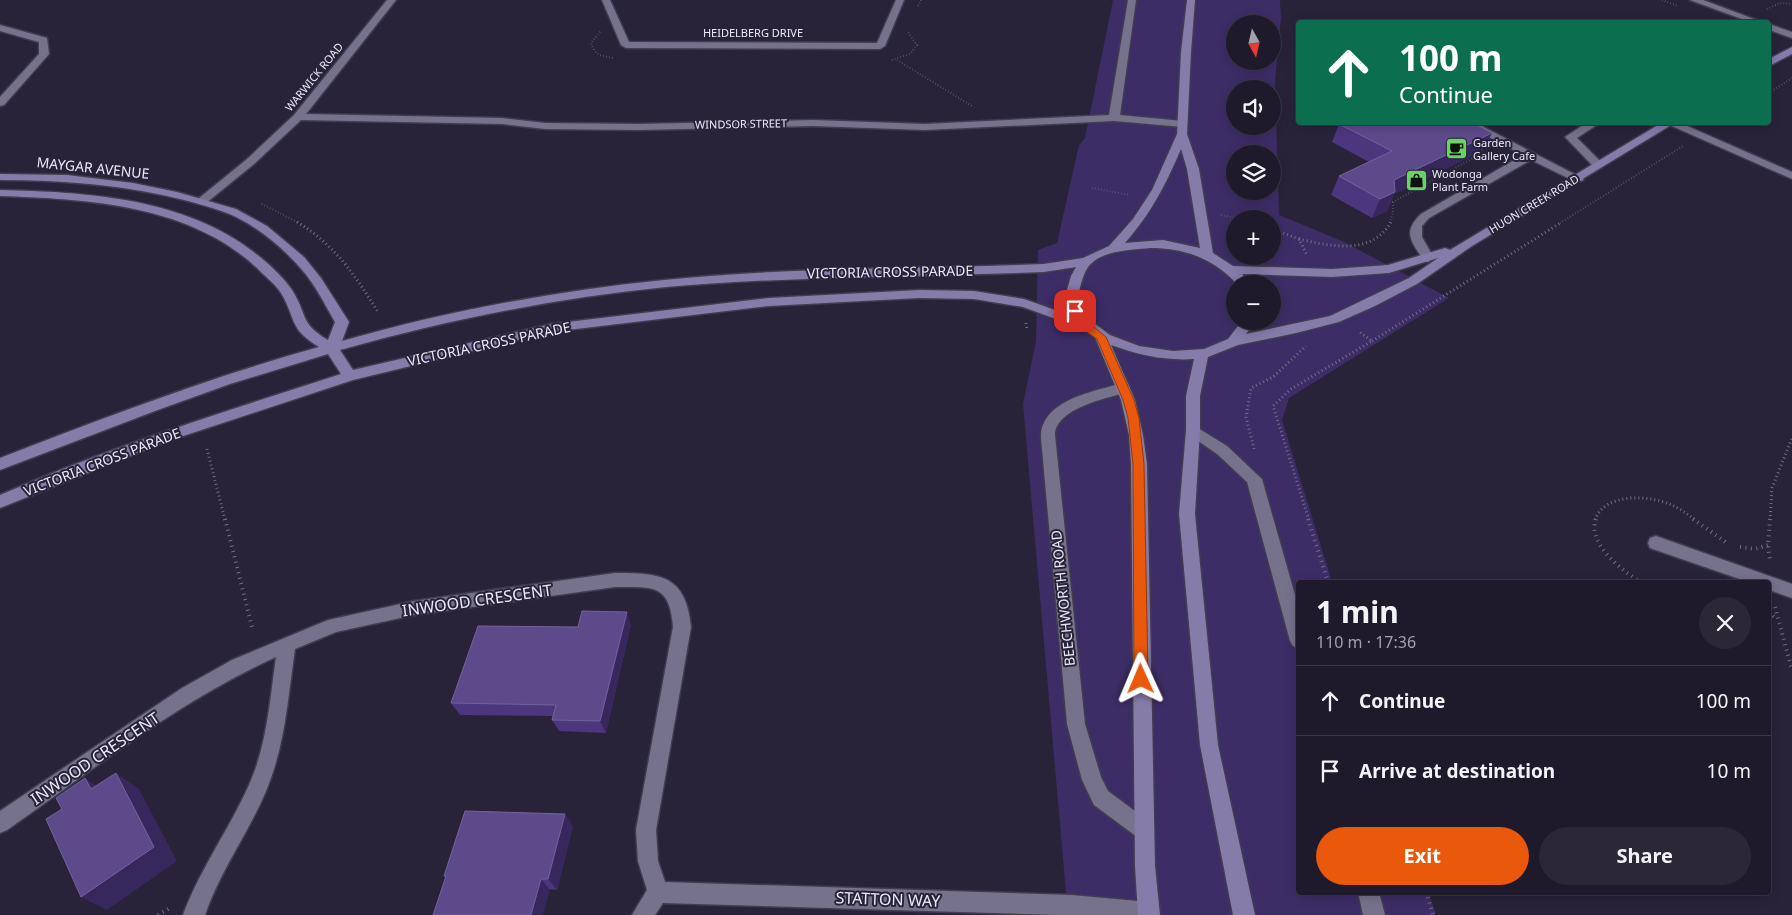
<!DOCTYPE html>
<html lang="en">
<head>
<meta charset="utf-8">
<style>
	:root { --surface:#1e1a2b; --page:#2b2737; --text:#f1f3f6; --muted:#a1a1a9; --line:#3c3847; --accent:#ea580c }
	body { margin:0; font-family:"Noto Sans",sans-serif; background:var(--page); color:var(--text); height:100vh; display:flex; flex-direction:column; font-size:19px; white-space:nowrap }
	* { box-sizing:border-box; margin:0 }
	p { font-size:16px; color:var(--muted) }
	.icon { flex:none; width:28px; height:28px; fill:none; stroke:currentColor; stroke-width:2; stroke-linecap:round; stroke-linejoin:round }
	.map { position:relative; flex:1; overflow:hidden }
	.drawer { position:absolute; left:1296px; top:580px; width:475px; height:315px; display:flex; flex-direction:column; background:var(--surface); border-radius:5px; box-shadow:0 2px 12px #0003,0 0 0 1px var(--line) }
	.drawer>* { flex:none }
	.hud { position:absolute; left:1296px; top:20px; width:475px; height:105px; border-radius:5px; box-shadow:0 2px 12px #0003,0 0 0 1px var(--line); background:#0b6e4f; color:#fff; overflow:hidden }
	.needle { width:32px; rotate:172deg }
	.controls { position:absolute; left:1226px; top:15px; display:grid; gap:10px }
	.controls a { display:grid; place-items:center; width:55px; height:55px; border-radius:50%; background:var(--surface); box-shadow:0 2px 12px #0003,0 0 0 1px var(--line); font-size:25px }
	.pin { position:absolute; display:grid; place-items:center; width:42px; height:42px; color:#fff; margin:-21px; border-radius:10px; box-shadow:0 2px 8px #0006 }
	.me { position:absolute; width:55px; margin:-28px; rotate:359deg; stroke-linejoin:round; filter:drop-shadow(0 0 4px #0008) }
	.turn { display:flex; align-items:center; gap:18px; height:105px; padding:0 20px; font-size:22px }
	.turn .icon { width:65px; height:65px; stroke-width:2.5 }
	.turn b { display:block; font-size:35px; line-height:42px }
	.round { display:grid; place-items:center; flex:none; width:52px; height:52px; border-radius:26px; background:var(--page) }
	.summary { display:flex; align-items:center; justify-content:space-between; height:85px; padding:0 20px }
	h1 { font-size:30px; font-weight:700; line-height:38px }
	.primary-button { display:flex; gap:10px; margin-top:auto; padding:10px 20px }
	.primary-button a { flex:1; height:58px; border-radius:30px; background:var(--accent); color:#fff; font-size:20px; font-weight:700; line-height:58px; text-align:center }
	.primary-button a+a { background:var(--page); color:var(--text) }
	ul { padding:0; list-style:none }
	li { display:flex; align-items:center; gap:15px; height:70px; padding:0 20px; border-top:1px solid var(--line) }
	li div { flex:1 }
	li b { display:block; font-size:19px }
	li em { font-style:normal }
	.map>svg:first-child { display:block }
	.green { fill:#3d2d67; fill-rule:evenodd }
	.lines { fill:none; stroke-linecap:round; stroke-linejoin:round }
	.street-casing { stroke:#413d50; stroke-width:3 }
	.secondary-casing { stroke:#413d50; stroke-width:3 }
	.path-far2 { stroke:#726e81; stroke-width:2; stroke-dasharray:0.5 2.5; stroke-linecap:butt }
	.path-far1 { stroke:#726e81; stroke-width:3; stroke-dasharray:1 3; stroke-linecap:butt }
	.path { stroke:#726e81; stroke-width:4; stroke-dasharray:1 4.5; stroke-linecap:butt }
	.street { fill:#76728c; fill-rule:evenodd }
	.secondary { fill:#857ca9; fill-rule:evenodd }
	.wall { fill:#4c367e }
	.shaded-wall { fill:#36275d }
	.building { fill:#5d4a8b; stroke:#73639c }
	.route { fill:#ea580c; stroke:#983908 }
	.labels { text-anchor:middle; stroke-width:4; stroke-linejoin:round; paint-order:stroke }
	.far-street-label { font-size:11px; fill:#ebe9f8; stroke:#282339 }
	.far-poi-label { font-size:11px; fill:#ebe9f8; stroke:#282339; text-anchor:start }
	.street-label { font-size:14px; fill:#ebe9f8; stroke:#282339 }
	.near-street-label { font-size:16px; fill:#ebe9f8; stroke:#282339 }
</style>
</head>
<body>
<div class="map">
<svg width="1792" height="915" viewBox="0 0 1792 915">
	<rect width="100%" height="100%" fill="#282339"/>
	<!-- green -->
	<path class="green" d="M1113,0h167l1,17 -6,65 4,133 63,26 107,57 -160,100 -7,22 50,162h-33v310l130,1 7,22h-368l-45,-511 13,-63 2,-91 19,-7 22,-98 6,-7zM1235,24h37v37h-37zM1235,89h37v37h-37zM1235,154h37v37h-37zM1235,219h37v37h-37zM1235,284h37v37h-37z"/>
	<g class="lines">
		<defs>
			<g id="street">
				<path d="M387,0h9l-90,114 196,4 43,5 94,1 174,-4 112,4 184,-9 19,-115h8l-16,115 63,6 5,3 -5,3 -69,-6 -189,9 -112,-4 -174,4 -94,-1 -43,-5 -201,-4 -47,44 -48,39h-8l-2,-2 2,-2 48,-39 48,-45z"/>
				<path d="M602,0h8l19,42 248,1 19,-43h8l-19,46 -5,3 -254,-1 -5,-3z"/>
				<path d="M1690,0h13l59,22h-12z"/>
				<path d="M1769,24l23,8v6l-23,-8z"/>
				<path d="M0,25l47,13 2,16 -45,51 -4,1v-9l39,-43v-12l-39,-11z"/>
				<path d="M1460,122h14l110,57 -2,2h-8l-43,-21 -102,58 -7,8v11l12,21 -6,4 -4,-1c-13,-20 -22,-29 -3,-47l102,-59z"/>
				<path d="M1588,122h13l-24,16 27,27 -2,2h-8l-29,-30z"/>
				<path d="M1678,122l114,50v7l-127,-56z"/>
				<path d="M1123,383l5,1 2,4 -2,4c-21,6 -72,16 -73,43l30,289 16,53 7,14 43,32 3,7 -3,7 -7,3 -7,-3 -43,-32 -12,-25 -15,-56 -26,-286c-1,-38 54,-47 82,-55z"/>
				<path d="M1193,425l34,21 35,33 37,130v40l-6,-3 -3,-5 -43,-159 -30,-28 -29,-20 -2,-4 2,-4z"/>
				<path d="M1656,536l136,48v14l-23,-8v-8h-21l-98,-34 -2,-5 2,-5z"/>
				<path d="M615,573c46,0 71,2 76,54l-35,203 2,31 7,21 407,13 77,7 7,4 3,9h-102l-394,-12 -8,12h-23l15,-25 -9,-29 -2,-31 37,-203c-3,-44 -21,-40 -58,-40l-201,28 -78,17 -41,17c-7,48 -10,97 -29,142 -18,43 -46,80 -61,124h-22c18,-48 46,-85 66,-130 18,-40 21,-86 27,-128 -97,44 -182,112 -269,173l-7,3v-22l182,-123 50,-28 96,-40 86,-19z"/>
				<path d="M1358,892h21l6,23h-22z"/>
			</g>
			<g id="secondary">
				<path d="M1187,0h8l-4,52 -4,82 12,35 14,84 20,13 99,3 56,-4 57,-17 5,2 213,-128h13l-204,124 -55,38 -42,22 -36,16 -43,11 -58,12 -30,12 -8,39v34l-5,84 23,231 37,170h-22l-33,-170 -21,-231 7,-84v-34l8,-37c-29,2 -55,-4 -83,-14l24,55 8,35 4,29 8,402 5,49h-22l-3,-49 -4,-402 -2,-29 -8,-35 -26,-63 -9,-7 -63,-23 -49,-8 -55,-1 -150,8 -218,26 -198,48 -188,62 -165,66v-13c111,-49 227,-84 341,-121l-13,-20 -98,30 -75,27 -155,59v-12c105,-41 211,-81 319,-111 -31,-19 -22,-27 -38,-54 -5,-8 -14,-15 -21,-22 -67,-66 -171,-72 -260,-75v-6c88,2 189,8 260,67 11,9 24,21 32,33 16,25 7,33 36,50l7,-18c-10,-17 -19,-36 -32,-51 -18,-21 -40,-40 -65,-53 -15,-8 -33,-12 -50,-17 -61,-16 -125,-21 -188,-21v-6l67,1 66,8 44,9 59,17 31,17 37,31 17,21 28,44 -7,19c105,-30 213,-50 322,-61 126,-13 253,-11 380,-16l39,-6 26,-12 24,-27 19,-29 25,-56 4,-82zM1181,149l6,20 13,79 -37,-8 -38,3c27,-31 40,-57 56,-94zM1150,248c34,0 63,10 87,36h13l-8,-10 90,3 57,-4 49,-15 -29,20 -79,38 -84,18 9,-13h-13l-14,18 -24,10 -31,2 -34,-5 -29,-11 -23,-17 -10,-18c3,-11 5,-24 11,-33 13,-17 43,-17 62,-19zM1076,267l-5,9 -7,24 8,16 -48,-17 -50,-8 -55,-1 -150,8 -218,26 -198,46 -13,-20c107,-30 216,-52 326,-63 126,-11 252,-10 378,-15z"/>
				<path d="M1792,47v7l-23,12v-7z"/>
			</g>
		</defs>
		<!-- street casing -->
		<use href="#street" class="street-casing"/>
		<!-- secondary casing -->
		<use href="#secondary" class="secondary-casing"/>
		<!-- path-far2 -->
		<g class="path-far2">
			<path d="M1662,0l16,6"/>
			<path d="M918,6l3,-6"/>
			<path d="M1767,9l13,-6 12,1"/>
			<path d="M600,32l-9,11c3,12 11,13 22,15"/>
			<path d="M892,60l18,-6 7,-9 -9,-13"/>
			<path d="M897,60l75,46"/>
			<path d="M1769,93l23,-15"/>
			<path d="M1092,188l38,7"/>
			<path d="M262,204l37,19"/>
			<path d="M1221,215l19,4"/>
			<path d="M1390,223l3,-11v-10l91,-50"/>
			<path d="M1560,223l123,-77"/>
		</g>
		<!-- path-far1 -->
		<g class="path-far1">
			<path d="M297,222c38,23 58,53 81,90"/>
			<path d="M1272,229l27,10 8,16"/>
			<path d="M1299,239c30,7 73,17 92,-17"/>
			<path d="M1026,323l1,7"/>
			<path d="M1372,341l190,-119"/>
			<path d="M207,449l18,71"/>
			<path d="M1254,449l-8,-32 5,-29 22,-11 33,-31"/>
			<path d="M1309,520l-36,-114 18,-17 81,-48 -14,-10"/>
			<path d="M1595,520c10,-28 54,-25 77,-15 8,4 16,9 23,15"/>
			<path d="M1770,520l2,-32 20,-50"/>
		</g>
		<!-- path -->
		<g class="path">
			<path d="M225,519l27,108"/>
			<path d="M1308,519l20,63"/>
			<path d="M1596,519c-9,25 26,51 44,63"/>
			<path d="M1693,519l34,24"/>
			<path d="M1770,519l-2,26 2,16"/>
			<path d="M1740,547l15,2 13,-4"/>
			<path d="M1775,607l17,63"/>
			<path d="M1769,612l7,7"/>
			<path d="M1426,892l7,23"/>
			<path d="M158,915l12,-7"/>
		</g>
		<!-- street -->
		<use href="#street" class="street"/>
		<!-- secondary -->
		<use href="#secondary" class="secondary"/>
	</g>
	<!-- wall -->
	<g class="wall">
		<path d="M1339,124l153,9 -10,18 -88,43 -7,17 -15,7 -41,-23 8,-19 30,-14 -37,-20z"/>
		<path d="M631,624l-25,109 -47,-2 -7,-11 1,-4 -93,-1 -9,-12 127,-76z"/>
		<path d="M573,826l-16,64 -111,-12 -2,-2z"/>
	</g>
	<!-- shaded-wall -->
	<g class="shaded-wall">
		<path d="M1492,133l-10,18 -88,43 -7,17 -15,7 8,-19 14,-19z"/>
		<path d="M627,612l4,12 -25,109 -6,-12z"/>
		<path d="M116,773l23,16 38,72 -70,49 -26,-13z"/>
		<path d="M85,778l24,16 -18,-5z"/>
		<path d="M565,814l8,12 -16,64 -9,-11z"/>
		<path d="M541,879l9,11 -7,25h-12z"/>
	</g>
	<!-- building -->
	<g class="building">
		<path d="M1341,122h130l21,11 -98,47 1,12 -15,7 -41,-23 53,-25 -53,-27z"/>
		<path d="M582,611l45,1 -27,109 -48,-1 4,-15 -105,-2 27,-77 100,1z"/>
		<path d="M116,773l38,74 -73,50 -35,-78 16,-10 -6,-11 29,-20 6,11z"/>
		<path d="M465,811l100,3 -17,65h-7l-10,36h-98l13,-39h-2z"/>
	</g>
	<!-- route -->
	<path class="route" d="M1075,308l3,1 11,14 17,14 28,63 5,18 5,46 4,215 -2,4 -5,2 -5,-2 -2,-4 -1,-215 -5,-46 -5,-18 -26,-61 -16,-11 -11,-17z"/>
	<!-- icons -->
	<defs>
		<symbol id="cafe-square" viewBox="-11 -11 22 22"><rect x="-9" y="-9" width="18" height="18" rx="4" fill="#69d464" stroke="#282339"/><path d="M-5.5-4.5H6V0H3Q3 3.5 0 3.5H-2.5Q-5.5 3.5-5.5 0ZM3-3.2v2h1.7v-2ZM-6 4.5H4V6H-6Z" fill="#111"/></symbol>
		<symbol id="shop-square" viewBox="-11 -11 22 22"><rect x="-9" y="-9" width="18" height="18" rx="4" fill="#69d464" stroke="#282339"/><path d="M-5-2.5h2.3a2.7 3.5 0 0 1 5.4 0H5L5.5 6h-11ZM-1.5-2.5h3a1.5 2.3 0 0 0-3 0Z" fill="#111"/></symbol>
	</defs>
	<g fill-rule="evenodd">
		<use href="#cafe-square" x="1444" y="136" width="25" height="25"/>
		<use href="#shop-square" x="1404" y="168" width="25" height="25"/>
	</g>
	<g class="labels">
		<!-- far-street labels -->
		<g class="far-street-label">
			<text x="753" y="37">HEIDELBERG DRIVE</text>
			<text transform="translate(314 77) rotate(-51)" y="4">WARWICK ROAD</text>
			<text transform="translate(741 124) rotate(-1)" y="4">WINDSOR STREET</text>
			<text transform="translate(1534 204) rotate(-31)" y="4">HUON CREEK ROAD</text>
		</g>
		<!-- far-poi labels -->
		<g class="far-poi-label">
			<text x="1473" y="147">Garden<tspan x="1473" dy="13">Gallery Cafe</tspan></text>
			<text x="1432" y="178">Wodonga<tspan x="1432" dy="13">Plant Farm</tspan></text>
		</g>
		<!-- street labels -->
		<g class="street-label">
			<text transform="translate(93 168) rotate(6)" y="5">MAYGAR AVENUE</text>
			<text transform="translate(890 272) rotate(-1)" y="5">VICTORIA CROSS PARADE</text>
			<text transform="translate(489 344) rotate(-12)" y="5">VICTORIA CROSS PARADE</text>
			<text transform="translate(102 462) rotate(-21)" y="5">VICTORIA CROSS PARADE</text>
			<text transform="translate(1063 598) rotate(-96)" y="5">BEECHWORTH ROAD</text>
		</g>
		<!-- near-street labels -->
		<g class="near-street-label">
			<text transform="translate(477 600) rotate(-8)" y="6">INWOOD CRESCENT</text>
			<text transform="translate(95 758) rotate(-34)" y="6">INWOOD CRESCENT</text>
			<text transform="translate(888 899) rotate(2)" y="6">STATTON WAY</text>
		</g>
	</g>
</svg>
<div class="controls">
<a><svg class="needle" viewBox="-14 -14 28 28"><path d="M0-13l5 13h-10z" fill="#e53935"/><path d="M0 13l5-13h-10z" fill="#a1a1a9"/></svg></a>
<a><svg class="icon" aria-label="sound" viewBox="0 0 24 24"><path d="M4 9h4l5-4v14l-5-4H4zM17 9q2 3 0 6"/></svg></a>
<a><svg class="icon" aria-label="layers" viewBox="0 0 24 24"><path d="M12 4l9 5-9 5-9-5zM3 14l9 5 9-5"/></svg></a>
<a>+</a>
<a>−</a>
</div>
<div class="pin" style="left:1075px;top:311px;background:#d93025"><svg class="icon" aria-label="arrive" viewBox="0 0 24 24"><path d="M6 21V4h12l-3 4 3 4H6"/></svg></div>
<svg class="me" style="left:1141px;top:679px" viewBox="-20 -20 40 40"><path d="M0-17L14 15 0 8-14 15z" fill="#ea580c" stroke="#fff" stroke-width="4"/></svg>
<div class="hud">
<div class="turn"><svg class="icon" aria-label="ahead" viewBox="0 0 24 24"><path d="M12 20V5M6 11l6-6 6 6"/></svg><div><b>100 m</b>Continue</div></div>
</div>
<section class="drawer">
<div class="summary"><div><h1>1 min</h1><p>110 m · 17:36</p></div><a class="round"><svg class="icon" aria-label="close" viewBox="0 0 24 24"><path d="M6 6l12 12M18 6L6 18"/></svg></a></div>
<ul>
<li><svg class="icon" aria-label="ahead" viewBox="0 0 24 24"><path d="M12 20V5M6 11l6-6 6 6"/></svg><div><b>Continue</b></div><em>100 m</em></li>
<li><svg class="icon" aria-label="arrive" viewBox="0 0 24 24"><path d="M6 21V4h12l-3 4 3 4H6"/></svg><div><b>Arrive at destination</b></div><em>10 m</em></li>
</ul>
<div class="primary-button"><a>Exit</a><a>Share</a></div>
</section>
</div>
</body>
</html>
